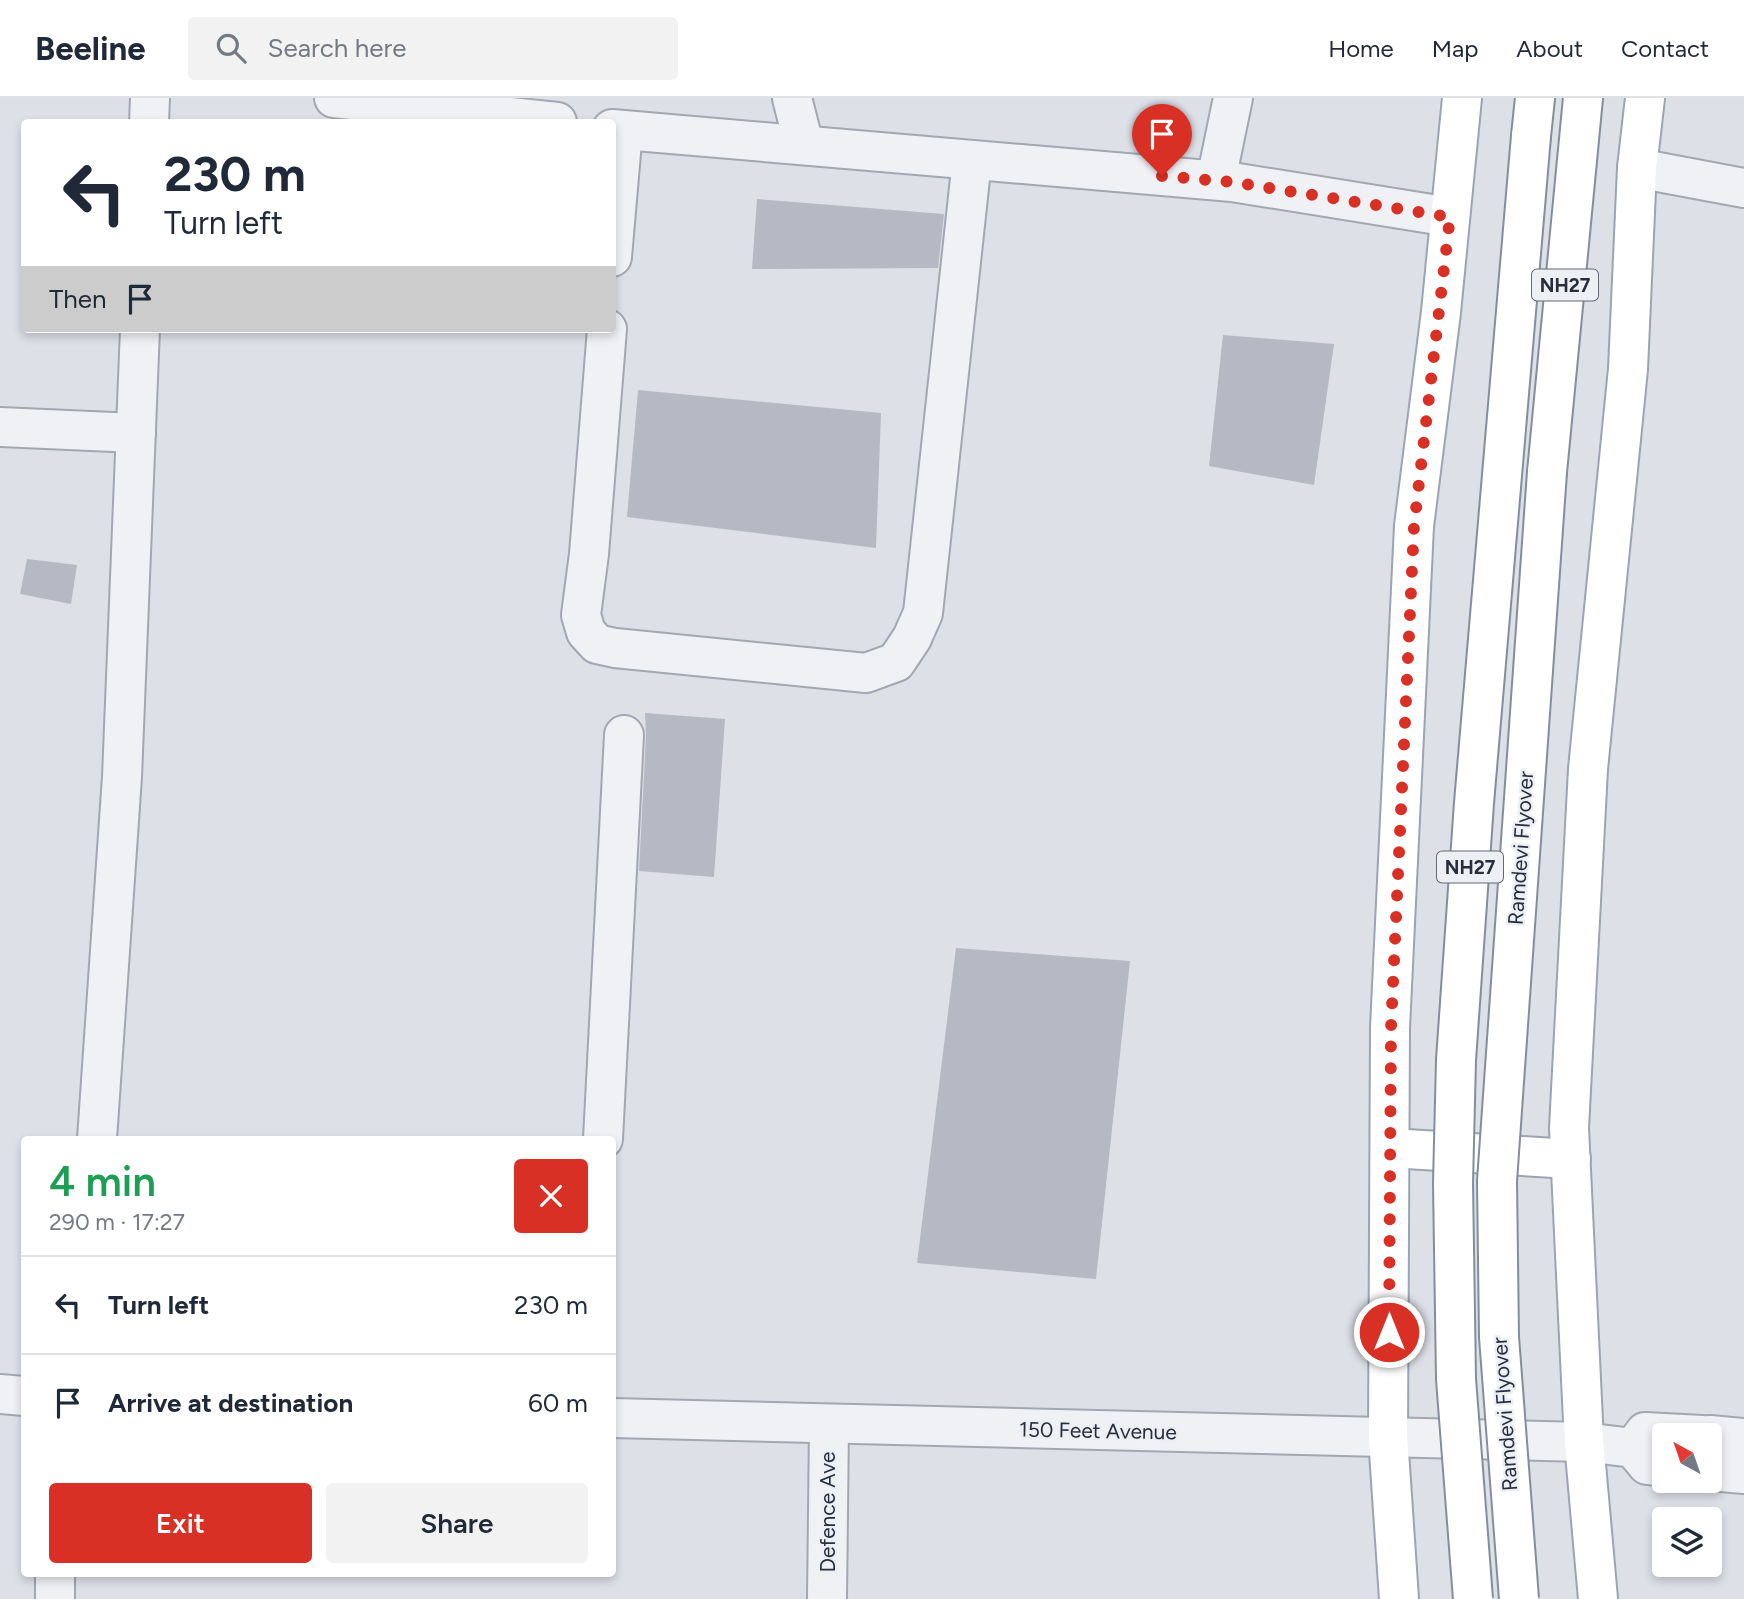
<!DOCTYPE html>
<html lang="en">
<head>
<meta charset="utf-8">
<style>
	:root { --surface:#fff; --page:#f2f2f3; --text:#1f2937; --muted:#747a83; --line:#e0e1e3; --accent:#d93025 }
	body { margin:0; font-family:Figtree,sans-serif; background:var(--page); color:var(--text); height:100vh; display:flex; flex-direction:column; font-size:26px; white-space:nowrap }
	* { box-sizing:border-box; margin:0 }
	p { font-size:23px; color:var(--muted) }
	.icon { flex:none; width:38px; height:38px; fill:none; stroke:currentColor; stroke-width:2; stroke-linecap:round; stroke-linejoin:round }
	.map { position:relative; flex:1; overflow:hidden }
	.details { position:absolute; left:21px; top:1038px; width:595px; height:441px; display:flex; flex-direction:column; background:var(--surface); border-radius:7px; box-shadow:0 4px 10px #0003 }
	.details>* { flex:none }
	.hud { position:absolute; left:21px; top:21px; width:595px; height:214px; border-radius:7px; box-shadow:0 4px 10px #0003; background:#fff; color:var(--text); overflow:hidden }
	.needle { width:46px; rotate:320deg }
	.controls { position:absolute; left:1652px; top:1325px; display:grid; gap:14px }
	.controls a { display:grid; place-items:center; width:70px; height:70px; border-radius:7px; background:var(--surface); box-shadow:0 4px 10px #0003; font-size:35px }
	.pin { position:absolute; display:grid; place-items:center; width:60px; height:60px; color:#fff; margin:-72px -30px; border-radius:50% 50% 50% 0; rotate:-45deg; box-shadow:0 0 7px #0007 }
	.pin .icon { rotate:45deg }
	.me { position:absolute; width:77px; margin:-38px; rotate:0deg; stroke-linejoin:round; filter:drop-shadow(0 0 5px #0008) }
	.turn { display:flex; align-items:center; gap:24px; height:147px; padding:0 28px; font-size:32px }
	.turn .icon { width:91px; height:91px; stroke-width:2.5 }
	.turn b { display:block; font-size:49px; line-height:60px }
	.then { display:flex; align-items:center; height:66px; padding:0 28px; background:#0003; gap:14px; font-size:26px }
	.round { display:grid; place-items:center; flex:none; width:74px; height:74px; border-radius:7px; background:var(--page) }
	.headline { display:flex; align-items:center; justify-content:space-between; height:119px; padding:0 28px }
	h1 { font-size:42px; font-weight:600; line-height:52px; color:#1e9e55 }
	.primary-button { display:flex; gap:14px; margin-top:auto; padding:14px 28px }
	.primary-button a { flex:1; height:80px; border-radius:7px; background:var(--accent); color:#fff; font-size:28px; font-weight:600; line-height:80px; text-align:center }
	.primary-button a+a { background:var(--page); color:var(--text) }
	ul { padding:0; list-style:none }
	li { display:flex; align-items:center; gap:21px; height:98px; padding:0 28px; border-top:2px solid var(--line) }
	li div { flex:1 }
	li b { display:block; font-size:26px }
	li em { font-style:normal }
	header { display:flex; align-items:center; gap:42px; box-sizing:border-box; height:98px; padding:0 35px; background:var(--surface); border-bottom:2px solid var(--line) }
	header strong { font-size:33px }
	nav { display:flex; gap:38px; margin-inline-start:auto; font-size:24px }
	.search { width:490px; height:63px; background:var(--page); display:flex; align-items:center; gap:18px; box-sizing:border-box; padding:0 24px; border-radius:7px; color:var(--muted); font-size:26px }
	.map>svg:first-child { display:block }
	.building { fill:#b4b9c3 }
	.lines { fill:none; stroke-linecap:round; stroke-linejoin:round }
	.minor-casing { stroke:#a3a7b1; stroke-width:42 }
	.major-casing { stroke:#9ca4b2; stroke-width:42 }
	.highway-casing { stroke:#858d9d; stroke-width:42 }
	.minor { stroke:#eff1f5; stroke-width:38 }
	.major { stroke:#fff; stroke-width:38 }
	.highway { stroke:#fff; stroke-width:38 }
	.highway-bridge-casing { stroke:#858d9d; stroke-width:42; stroke-linecap:butt }
	.highway-bridge { stroke:#fff; stroke-width:38 }
	.route { stroke:#d93025; stroke-width:12; stroke-dasharray:0 21.6 }
	.labels { text-anchor:middle; stroke-width:5; stroke-linejoin:round; paint-order:stroke }
	.shield { fill:#eceff4; stroke:#626874; stroke-width:2 }
	.shield-label { font-size:19px; font-weight:bold; fill:#272e3d }
	.street-label { font-size:21px; fill:#272e3d; stroke:#eceff4 }
</style>
</head>
<body>
<header>
<strong>Beeline</strong>
<div class="search"><svg class="icon" aria-label="search" viewBox="0 0 24 24"><circle cx="10" cy="10" r="6"/><path d="M15 15l6 6"/></svg>Search here</div>
<nav><a>Home</a><a>Map</a><a>About</a><a>Contact</a></nav>
</header>
<div class="map">
<svg width="1744" height="1501" viewBox="0 0 1744 1501">
	<rect width="100%" height="100%" fill="#dde0e7"/>
	<!-- building -->
	<g class="building">
		<path d="M757,101l187,15 -6,54 -186,1z"/>
		<path d="M1223,237l111,9 -20,141 -105,-19z"/>
		<path d="M638,292l243,23 -5,135 -249,-31z"/>
		<path d="M27,461l50,6 -6,39 -51,-10z"/>
		<path d="M645,615l80,6 -11,158 -75,-6 7,-135z"/>
		<path d="M956,850l174,13 -34,318 -179,-16z"/>
	</g>
	<g class="lines">
		<defs>
			<g id="minor">
				<path d="M334,0l223,24"/>
				<path d="M792,0l12,47"/>
				<path d="M149,24l1,-24"/>
				<path d="M612,31l620,53 218,35"/>
				<path d="M1637,70l107,20"/>
				<path d="M1216,82l17,-82"/>
				<path d="M612,159l11,-127"/>
				<path d="M607,231l-18,225 -8,61 5,17 11,12 18,4 251,25 30,-11 16,-24 11,-25 49,-453"/>
				<path d="M0,329l136,6"/>
				<path d="M97,1041l25,-362 18,-448"/>
				<path d="M603,1041l21,-404"/>
				<path d="M0,1296l24,2"/>
				<path d="M612,1320l972,24 49,6 14,17 17,2"/>
				<path d="M1710,1337l34,3"/>
				<path d="M1633,1350l12,-16 57,3"/>
				<path d="M1710,1373l34,3"/>
				<path d="M55,1501v-26"/>
				<path d="M827,1501l2,-173"/>
			</g>
			<g id="major">
				<path d="M1390,1050l181,11"/>
				<path d="M1399,1501l-11,-162 2,-409 24,-502 27,-214 21,-214"/>
				<path d="M1598,1501l-14,-157 -15,-314 19,-359 40,-400 9,-201 8,-70"/>
			</g>
			<g id="highway">
				<path d="M1531,38l4,-38"/>
				<path d="M1547,374l36,-374"/>
			</g>
		</defs>
		<!-- minor casing -->
		<use href="#minor" class="minor-casing"/>
		<!-- major casing -->
		<use href="#major" class="major-casing"/>
		<!-- highway casing -->
		<use href="#highway" class="highway-casing"/>
		<!-- minor -->
		<use href="#minor" class="minor"/>
		<!-- major -->
		<use href="#major" class="major"/>
		<!-- highway -->
		<use href="#highway" class="highway"/>
		<defs>
			<g id="highway-bridge">
				<path d="M1473,1501l-17,-220 -3,-196 3,-123 18,-257 57,-667"/>
				<path d="M1519,1501l-20,-262 -2,-156 50,-709"/>
			</g>
		</defs>
		<!-- highway-bridge casing -->
		<use href="#highway-bridge" class="highway-bridge-casing"/>
		<!-- highway-bridge -->
		<use href="#highway-bridge" class="highway-bridge"/>
	</g>
	<g class="lines">
		<!-- route -->
		<path class="route" d="M1162,78l70,6 218,35 -36,309 -23,502 -2,304"/>
	</g>
	<g class="labels">
		<!-- shield labels -->
		<g class="shield">
			<rect x="1532" y="171.5" width="66" height="31" rx="5"/>
			<rect x="1437" y="753.5" width="66" height="31" rx="5"/>
		</g>
		<g class="shield-label">
			<text x="1565" y="194">NH27</text>
			<text x="1470" y="776">NH27</text>
		</g>
		<!-- street labels -->
		<g class="street-label">
			<text transform="translate(1521 750) rotate(-86)" y="7">Ramdevi Flyover</text>
			<text transform="translate(1505 1316) rotate(-94)" y="7">Ramdevi Flyover</text>
			<text transform="translate(1098 1333) rotate(1)" y="7">150 Feet Avenue</text>
			<text transform="translate(828 1414) rotate(-90)" y="7">Defence Ave</text>
		</g>
	</g>
</svg>
<div class="controls">
<a><svg class="needle" viewBox="-14 -14 28 28"><path d="M0-13l5 13h-10z" fill="#e53935"/><path d="M0 13l5-13h-10z" fill="#747a83"/></svg></a>
<a><svg class="icon" aria-label="layers" viewBox="0 0 24 24"><path d="M12 4l9 5-9 5-9-5zM3 14l9 5 9-5"/></svg></a>
</div>
<div class="pin" style="left:1162px;top:78px;background:#d93025"><svg class="icon" aria-label="arrive" viewBox="0 0 24 24"><path d="M6 21V4h12l-3 4 3 4H6"/></svg></div>
<svg class="me" style="left:1389px;top:1234px" viewBox="-20 -20 40 40"><circle r="17" fill="#d93025" stroke="#fff" stroke-width="3"/><path d="M0-11L8 9 0 5-8 9z" fill="#fff"/></svg>
<div class="hud">
<div class="turn"><svg class="icon" aria-label="left" viewBox="0 0 24 24"><path d="M17 20v-9H6M10 6l-5 5 5 5"/></svg><div><b>230 m</b>Turn left</div></div>
<div class="then">Then<svg class="icon" aria-label="arrive" viewBox="0 0 24 24"><path d="M6 21V4h12l-3 4 3 4H6"/></svg></div>
</div>
<section class="details">
<div class="headline"><div><h1>4 min</h1><p>290 m · 17:27</p></div><a class="round" style="background:#d93025;color:#fff"><svg class="icon" aria-label="close" viewBox="0 0 24 24"><path d="M6 6l12 12M18 6L6 18"/></svg></a></div>
<ul>
<li><svg class="icon" aria-label="left" viewBox="0 0 24 24"><path d="M17 20v-9H6M10 6l-5 5 5 5"/></svg><div><b>Turn left</b></div><em>230 m</em></li>
<li><svg class="icon" aria-label="arrive" viewBox="0 0 24 24"><path d="M6 21V4h12l-3 4 3 4H6"/></svg><div><b>Arrive at destination</b></div><em>60 m</em></li>
</ul>
<div class="primary-button"><a>Exit</a><a>Share</a></div>
</section>
</div>
</body>
</html>
